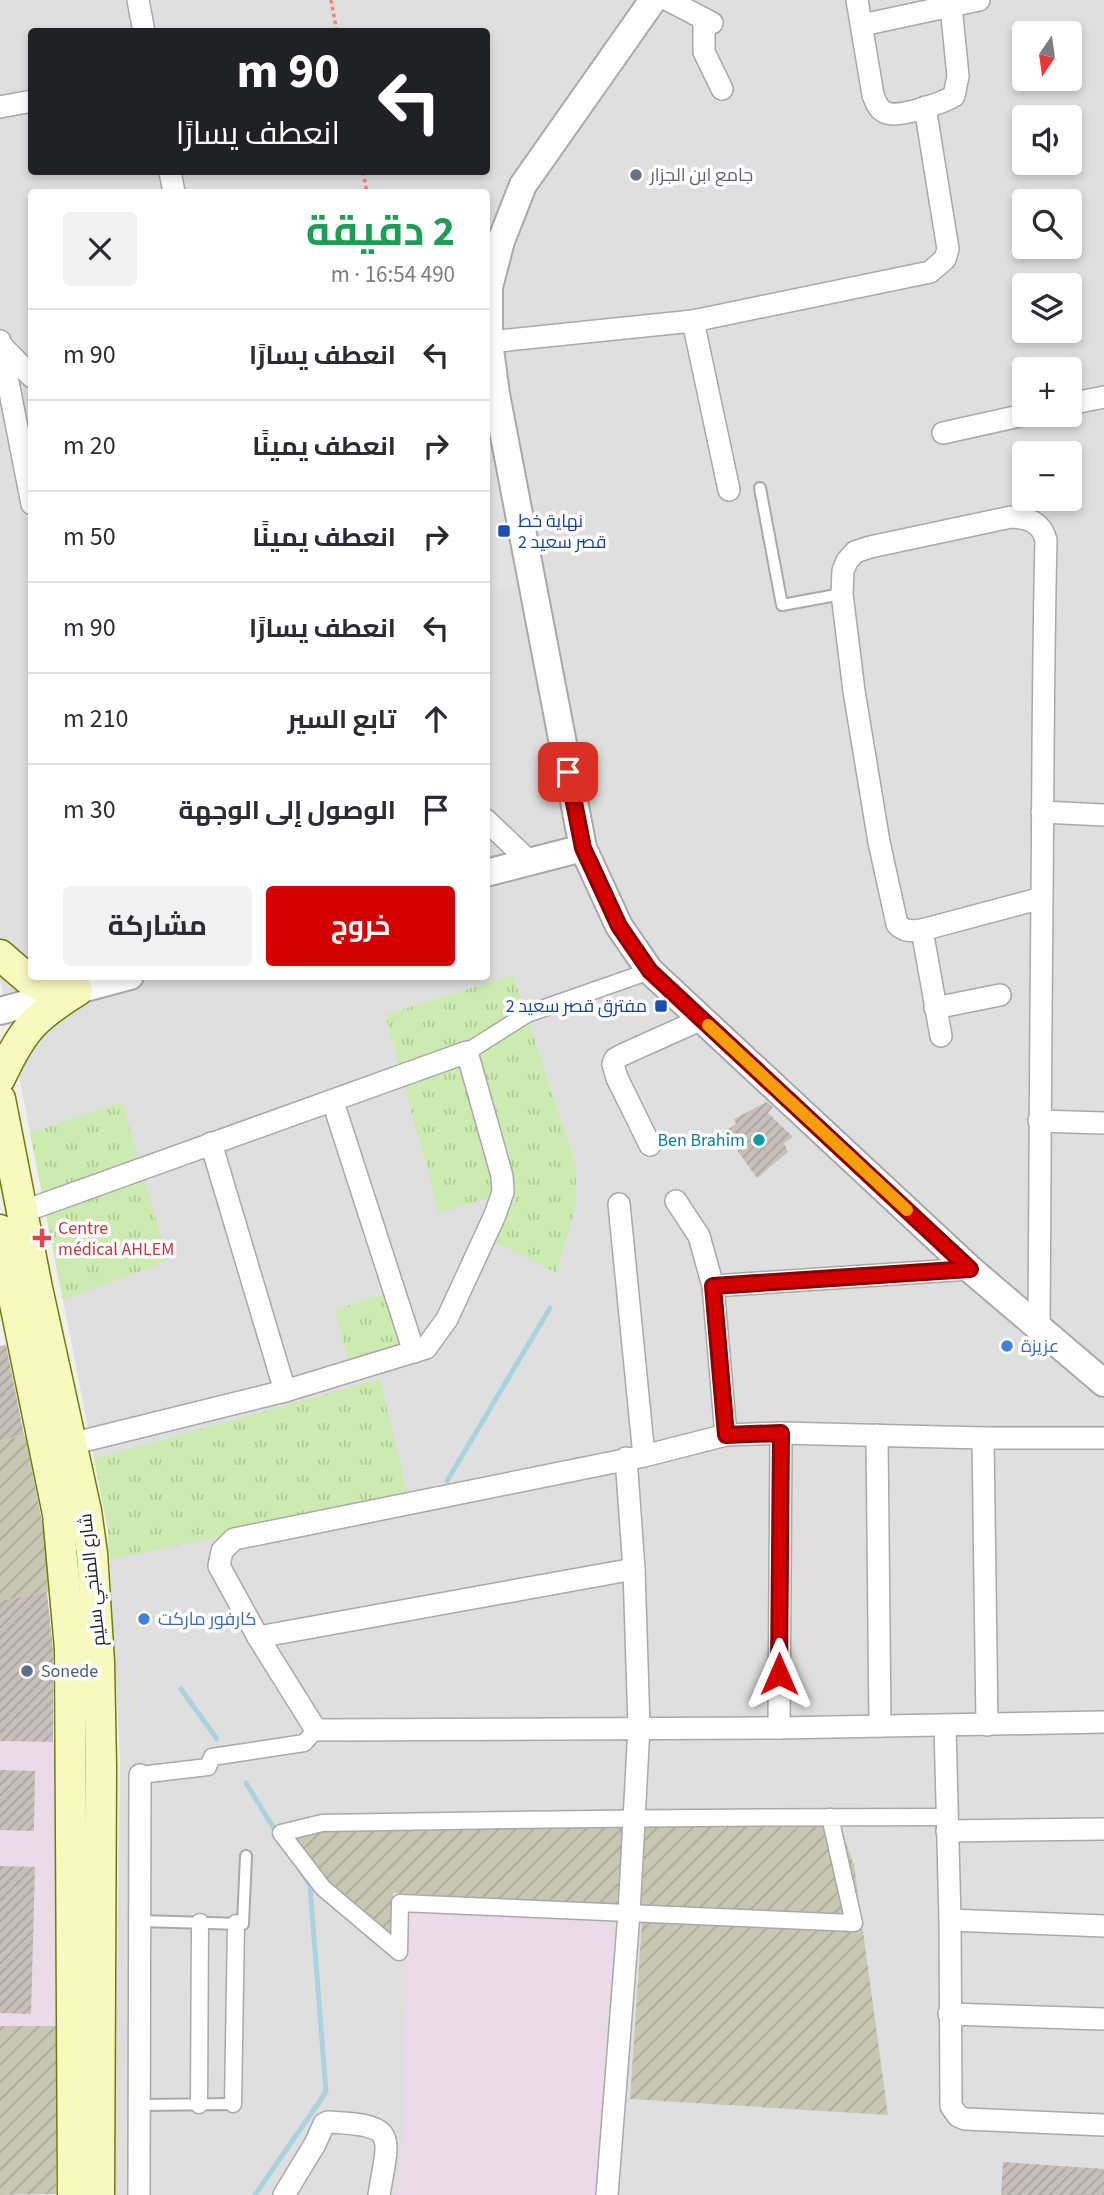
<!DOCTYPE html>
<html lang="ar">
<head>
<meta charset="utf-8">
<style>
	:root { --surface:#fff; --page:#f2f2f3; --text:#2b2b33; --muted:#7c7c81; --line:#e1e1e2; --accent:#d40000 }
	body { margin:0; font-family:"Source Sans 3",Cairo,sans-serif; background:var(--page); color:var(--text); direction:rtl; height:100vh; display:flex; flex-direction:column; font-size:26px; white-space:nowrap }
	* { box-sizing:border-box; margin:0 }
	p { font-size:23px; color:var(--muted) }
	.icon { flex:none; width:38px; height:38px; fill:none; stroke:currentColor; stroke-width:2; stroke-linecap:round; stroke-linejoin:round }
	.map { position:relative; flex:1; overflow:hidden; direction:ltr }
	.details { position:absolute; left:28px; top:189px; width:462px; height:791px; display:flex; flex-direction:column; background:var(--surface); border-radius:7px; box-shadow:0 4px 10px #0003; direction:rtl }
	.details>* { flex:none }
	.hud { position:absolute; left:28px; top:28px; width:462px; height:147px; border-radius:7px; box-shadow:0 4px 10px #0003; direction:rtl; background:#202124; color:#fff; overflow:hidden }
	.needle { width:46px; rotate:193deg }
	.buttons { position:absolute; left:1012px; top:21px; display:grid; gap:14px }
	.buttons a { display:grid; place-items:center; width:70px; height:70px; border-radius:7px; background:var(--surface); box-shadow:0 4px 10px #0003; font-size:35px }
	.pin { position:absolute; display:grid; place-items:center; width:60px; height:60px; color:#fff; margin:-30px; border-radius:14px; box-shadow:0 4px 10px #0006 }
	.me { position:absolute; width:77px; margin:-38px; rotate:0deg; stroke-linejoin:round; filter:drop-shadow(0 0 5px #0008) }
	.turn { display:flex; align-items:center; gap:24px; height:147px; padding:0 35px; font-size:32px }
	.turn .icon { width:91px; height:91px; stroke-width:2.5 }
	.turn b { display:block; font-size:49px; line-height:60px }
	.round { display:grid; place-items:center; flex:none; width:74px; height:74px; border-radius:7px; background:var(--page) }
	.summary { display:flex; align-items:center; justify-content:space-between; height:119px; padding:0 35px }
	h1 { font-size:42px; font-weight:700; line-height:52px; color:#1e9e55 }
	.action { display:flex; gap:14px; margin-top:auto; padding:14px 35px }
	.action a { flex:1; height:80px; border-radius:7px; background:var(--accent); color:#fff; font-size:28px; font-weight:700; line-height:80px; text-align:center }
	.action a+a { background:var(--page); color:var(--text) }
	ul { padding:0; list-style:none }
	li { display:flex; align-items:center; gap:21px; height:91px; padding:0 35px; border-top:2px solid var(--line) }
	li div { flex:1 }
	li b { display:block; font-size:26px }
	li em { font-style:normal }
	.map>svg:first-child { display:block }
	.residential { fill:#e0dfdf; fill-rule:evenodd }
	.industrial { fill:#ebdbe8 }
	.construction { fill:url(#construction-furrows) }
	.grass { fill:url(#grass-tufts) }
	.parking { fill:#e2e2e2 }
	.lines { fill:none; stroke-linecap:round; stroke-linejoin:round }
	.stream { stroke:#aad3df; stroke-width:5 }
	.building { fill:url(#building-hatch) }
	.service-casing { stroke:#a9a9a9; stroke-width:14 }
	.pedestrian-casing { stroke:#a9a9a9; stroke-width:19 }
	.minor-casing { stroke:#a9a9a9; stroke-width:24 }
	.tertiary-casing { stroke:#a9a9a9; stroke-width:30 }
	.secondary-casing { stroke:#707d05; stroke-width:33 }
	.path { stroke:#fa8072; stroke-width:3.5; stroke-dasharray:3.5 3.5; stroke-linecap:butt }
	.service { stroke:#fff; stroke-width:10 }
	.pedestrian { stroke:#fff; stroke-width:16 }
	.minor { stroke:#fff; stroke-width:21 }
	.tertiary { stroke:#fff; stroke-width:26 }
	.secondary { stroke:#f7fabf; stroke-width:30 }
	.route-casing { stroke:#8a0000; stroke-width:18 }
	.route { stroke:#d40000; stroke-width:12 }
	.slow { stroke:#f59e0b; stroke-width:12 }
	.worship-dot { fill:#6b7280; stroke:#fff; stroke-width:2.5 }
	.transit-dot { fill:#1a4fb4; stroke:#fff; stroke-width:2.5 }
	.culture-dot { fill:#0f9aa8; stroke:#fff; stroke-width:2.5 }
	.health-dot { fill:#e0444e; stroke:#fff; stroke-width:2.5 }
	.shop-dot { fill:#3f7fe0; stroke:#fff; stroke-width:2.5 }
	.service-dot { fill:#5c6f8a; stroke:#fff; stroke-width:2.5 }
	.labels { text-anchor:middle; stroke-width:7; stroke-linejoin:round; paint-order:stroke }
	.worship-label { font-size:18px; fill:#5b616d; stroke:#fff; text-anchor:start }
	.transit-label { font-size:18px; fill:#164399; stroke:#fff; text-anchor:start }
	.culture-label { font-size:18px; fill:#0d838f; stroke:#fff; text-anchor:end }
	.health-label { font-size:18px; fill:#be3a42; stroke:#fff; text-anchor:start }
	.shop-label { font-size:18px; fill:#366cbe; stroke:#fff; text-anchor:start }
	.street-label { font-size:18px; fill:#222; stroke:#fff }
	.service-label { font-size:18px; fill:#4e5e75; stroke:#fff; text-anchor:start }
</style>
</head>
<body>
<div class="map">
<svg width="1104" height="2195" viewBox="0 0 1104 2195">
	<defs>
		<pattern id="construction-furrows" width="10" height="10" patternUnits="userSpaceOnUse" patternTransform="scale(1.75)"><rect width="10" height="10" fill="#c7c7b4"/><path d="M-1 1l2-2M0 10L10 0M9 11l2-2" fill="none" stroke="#abab9a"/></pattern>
		<pattern id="grass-tufts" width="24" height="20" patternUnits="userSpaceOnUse" patternTransform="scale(1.75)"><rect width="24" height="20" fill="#cdebb0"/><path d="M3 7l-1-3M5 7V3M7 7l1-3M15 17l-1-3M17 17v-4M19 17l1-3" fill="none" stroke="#b0c997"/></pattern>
		<pattern id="building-hatch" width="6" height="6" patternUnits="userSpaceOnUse" patternTransform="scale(1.75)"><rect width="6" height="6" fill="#c7bfb8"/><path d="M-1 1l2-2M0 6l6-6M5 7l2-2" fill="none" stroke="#aba49e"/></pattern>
	</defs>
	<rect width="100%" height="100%" fill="#f2efe9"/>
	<!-- residential -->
	<path class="residential" d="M0,0h1104v2195h-990l6,-438 -12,-227 -108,-551zM32,32h454v140h-454zM1024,33h45v46h-45zM1024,117h45v46h-45zM32,192h454v784h-454zM1024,201h45v46h-45zM1024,285h45v46h-45zM1024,369h45v46h-45zM1024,453h45v46h-45z"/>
	<!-- industrial -->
	<g class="industrial">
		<path d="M0,1741l59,1 -2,284h-57z"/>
		<path d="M408,1912l195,8 10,10 -15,265h-201l7,-70z"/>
	</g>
	<!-- construction -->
	<g class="construction">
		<path d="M25,1435l21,107 2,50 -48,9v-160z"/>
		<path d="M833,1808l21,57 34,250 -258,-16 13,-192 -250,-14 -2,42 -56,-46 -53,-64 39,-11z"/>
		<path d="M0,2026h57l-1,168 -56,1z"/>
	</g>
	<!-- grass -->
	<g class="grass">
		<path d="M513,975l63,190v39l-19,69 -62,-31 22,-47 -27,3 -51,15 -54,-198z"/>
		<path d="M122,1102l46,159 -105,39 -33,-167z"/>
		<path d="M386,1293l16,53 -53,17 -14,-53z"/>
		<path d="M380,1379l28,118 -299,63 -1,-30 -14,-71z"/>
	</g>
	<!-- parking -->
	<path class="parking" d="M487,428l31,159 -31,6h-1z"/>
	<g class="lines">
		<!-- stream -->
		<g class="stream">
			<path d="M447,1481l103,-173"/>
			<path d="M181,1689l36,50"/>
			<path d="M246,1783l32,52"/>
			<path d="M255,2195l71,-103 -16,-206 -10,-16"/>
		</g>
	</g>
	<!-- building -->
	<g class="building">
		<path d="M767,1102l6,5 -5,6 25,24 -9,6 4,9 -31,26 -33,-46 12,-8 -2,-5z"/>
		<path d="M6,1345l18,90 -24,6v-95z"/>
		<path d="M47,1592l6,59v91l-53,-1v-140z"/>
		<path d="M0,1770l35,1 -1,60 -34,-1z"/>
		<path d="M0,1866l35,1 -4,147 -31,-1z"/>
		<path d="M1003,2162l101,7v26h-103z"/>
	</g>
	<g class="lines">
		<defs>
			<g id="service">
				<path d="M760,488l22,117 60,-11"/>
				<path d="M140,1921l103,3 3,-68"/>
				<path d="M140,2105l93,-1"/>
			</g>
			<g id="pedestrian">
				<path d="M467,1052l60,-38 123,-43"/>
				<path d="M140,1775l68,-8 4,-10 92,-14 12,-13"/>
				<path d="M830,1817l24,106 -454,-20 -1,49 -76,-64 -42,-55 41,-10c208,-4 416,-6 625,-6"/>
				<path d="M233,2104l3,-181"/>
				<path d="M199,2105l1,-183"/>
			</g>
			<g id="minor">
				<path d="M138,0l6,32"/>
				<path d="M668,0l44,23"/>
				<path d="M857,0l16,95c3,7 5,15 14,18 13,5 55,-10 67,-17l4,-20 -7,-70"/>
				<path d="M704,19v33l18,37"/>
				<path d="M862,25l117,-25"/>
				<path d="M0,107l32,-6"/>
				<path d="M170,172l4,20"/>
				<path d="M693,321l36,169"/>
				<path d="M0,341l32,163"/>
				<path d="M489,342l204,-21 237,-49 15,-13 3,-10 -23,-142"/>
				<path d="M1,345l31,32"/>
				<path d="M1069,404l35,-7"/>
				<path d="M943,433l81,-18"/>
				<path d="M1042,812l62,3"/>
				<path d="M486,820l43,41"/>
				<path d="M922,930l19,106"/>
				<path d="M935,1008l65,-13"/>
				<path d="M333,1102l81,250"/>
				<path d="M1039,1121l65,2"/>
				<path d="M211,1143l74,248"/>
				<path d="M650,1145l-33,-67 -4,-14 2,-5 7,-4 80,-36"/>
				<path d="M676,1201l23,35 14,50"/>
				<path d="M619,1204l25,252"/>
				<path d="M22,1212l445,-160 35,124 1,16 -8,23 -48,104 -21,29 -141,43 -214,53"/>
				<path d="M1039,1328c0,-143 2,-286 3,-429 1,-119 1,-239 4,-359 -5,-18 -17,-22 -35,-23l-141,30 -15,5 -8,9 -4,10 -1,23 12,97 25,151 18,82c7,8 15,7 25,6l120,-32"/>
				<path d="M726,1435l-13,-149 257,-17"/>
				<path d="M877,1435l3,291"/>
				<path d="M983,1438l4,287"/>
				<path d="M1104,1438h-121l-202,-5 -55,2 -82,21 -410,83 -12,12 -3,15 39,71 58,93 463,-2 325,-6"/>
				<path d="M258,1637l376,-68"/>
				<path d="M945,1725l5,195 1,186 7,10 7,3 139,6"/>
				<path d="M779,1728l2,-295"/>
				<path d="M947,1831l157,-2"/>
				<path d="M950,1920l154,6"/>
				<path d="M949,2014l155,5"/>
				<path d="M139,2195l1,-420"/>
				<path d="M284,2195l31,-51 9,-20 4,-2c71,3 61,12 51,73"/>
				<path d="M607,2195l22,-282 10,-186 -5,-158 -8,-111"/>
			</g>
			<g id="tertiary">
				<path d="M583,848l-87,-454 -7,-52v-55l12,-46 22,-56 130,-185"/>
				<path d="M486,873l97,-25 36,78 31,45 320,298 134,114"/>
				<path d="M0,1011l130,-35"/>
			</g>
			<g id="secondary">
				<path d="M0,955l29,25 31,15"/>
				<path d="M0,1078c22,-47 33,-60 77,-87"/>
				<path d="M0,1099l37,189 49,223 6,42 7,109 2,105 -2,428"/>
				<path d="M0,1230l58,284 12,135 3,546"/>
			</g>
		</defs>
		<!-- service casing -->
		<use href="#service" class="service-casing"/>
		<!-- pedestrian casing -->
		<use href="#pedestrian" class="pedestrian-casing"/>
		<!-- minor casing -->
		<use href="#minor" class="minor-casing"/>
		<!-- tertiary casing -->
		<use href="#tertiary" class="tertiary-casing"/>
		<!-- secondary casing -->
		<use href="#secondary" class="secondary-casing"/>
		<!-- path -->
		<g class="path">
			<path d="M331,0l6,32"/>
			<path d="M363,172l4,20"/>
		</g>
		<!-- service -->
		<use href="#service" class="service"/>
		<!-- pedestrian -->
		<use href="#pedestrian" class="pedestrian"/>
		<!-- minor -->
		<use href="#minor" class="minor"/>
		<!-- tertiary -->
		<use href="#tertiary" class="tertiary"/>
		<!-- secondary -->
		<use href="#secondary" class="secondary"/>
	</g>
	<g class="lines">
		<defs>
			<path id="route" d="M568,772l15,76 36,78 31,45 320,298 -257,17 13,149 55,-2 -2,241"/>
		</defs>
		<!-- route casing -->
		<use href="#route" class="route-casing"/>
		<!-- route -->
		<use href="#route" class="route"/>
		<!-- slow -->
		<path class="slow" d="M708,1025l199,185"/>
	</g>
	<!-- markers -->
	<circle class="worship-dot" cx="636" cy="175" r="7"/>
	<g class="transit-dot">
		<rect x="497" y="524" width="14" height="14" rx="3.5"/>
		<rect x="654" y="999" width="14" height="14" rx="3.5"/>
	</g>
	<circle class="culture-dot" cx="759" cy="1140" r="7"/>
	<path class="health-dot" d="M38.5 1227.5h7v7h7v7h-7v7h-7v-7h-7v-7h7z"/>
	<g class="shop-dot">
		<circle cx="1007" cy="1346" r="7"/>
		<circle cx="144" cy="1619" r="7"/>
	</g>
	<circle class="service-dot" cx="27" cy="1671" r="7"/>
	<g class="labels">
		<!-- worship labels -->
		<g class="worship-label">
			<text x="650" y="181">جامع ابن الجزار</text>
		</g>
		<!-- transit labels -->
		<g class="transit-label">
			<text x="518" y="527">نهاية خط<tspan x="518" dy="21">قصر سعيد 2</tspan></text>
			<text x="647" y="1012" text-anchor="end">مفترق قصر سعيد 2</text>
		</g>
		<!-- culture labels -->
		<g class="culture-label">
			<text x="745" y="1146">Ben Brahim</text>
		</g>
		<!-- health labels -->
		<g class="health-label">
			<text x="58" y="1234">Centre<tspan x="58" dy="21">médical AHLEM</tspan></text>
		</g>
		<!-- shop labels -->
		<g class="shop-label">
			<text x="1021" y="1352">عزيزة</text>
			<text x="158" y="1625">كارفور ماركت</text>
		</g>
		<!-- street labels -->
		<g class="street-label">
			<text transform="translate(92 1580) rotate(-96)" y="6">شارع المنجي سليم</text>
		</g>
		<!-- service labels -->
		<g class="service-label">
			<text x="41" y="1677">Sonede</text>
		</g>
	</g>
</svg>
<div class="buttons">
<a><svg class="needle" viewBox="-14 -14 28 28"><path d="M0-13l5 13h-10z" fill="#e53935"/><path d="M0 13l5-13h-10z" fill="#7c7c81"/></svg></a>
<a><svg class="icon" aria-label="sound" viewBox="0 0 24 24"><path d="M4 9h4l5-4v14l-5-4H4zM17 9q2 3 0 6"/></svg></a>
<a><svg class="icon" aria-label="search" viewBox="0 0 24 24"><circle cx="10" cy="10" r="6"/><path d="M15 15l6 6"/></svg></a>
<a><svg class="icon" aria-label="layers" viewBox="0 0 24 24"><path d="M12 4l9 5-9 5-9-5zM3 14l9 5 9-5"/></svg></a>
<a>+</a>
<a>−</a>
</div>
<div class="pin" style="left:568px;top:772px;background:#d93025"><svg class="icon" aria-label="arrive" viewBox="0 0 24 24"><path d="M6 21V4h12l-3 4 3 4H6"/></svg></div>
<svg class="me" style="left:779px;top:1674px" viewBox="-20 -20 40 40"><path d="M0-17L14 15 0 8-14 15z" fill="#d40000" stroke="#fff" stroke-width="4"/></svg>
<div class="hud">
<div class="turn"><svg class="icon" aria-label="left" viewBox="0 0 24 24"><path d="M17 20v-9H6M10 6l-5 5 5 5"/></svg><div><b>90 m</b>انعطف يسارًا</div></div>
</div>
<section class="details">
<div class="summary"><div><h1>2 دقيقة</h1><p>490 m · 16:54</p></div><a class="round"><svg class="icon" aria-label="close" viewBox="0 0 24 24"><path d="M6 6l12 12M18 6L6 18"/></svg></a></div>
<ul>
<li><svg class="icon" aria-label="left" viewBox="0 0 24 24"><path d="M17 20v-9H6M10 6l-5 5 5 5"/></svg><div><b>انعطف يسارًا</b></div><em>90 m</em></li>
<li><svg class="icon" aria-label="right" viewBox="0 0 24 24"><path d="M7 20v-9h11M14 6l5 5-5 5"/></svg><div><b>انعطف يمينًا</b></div><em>20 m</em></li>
<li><svg class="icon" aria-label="right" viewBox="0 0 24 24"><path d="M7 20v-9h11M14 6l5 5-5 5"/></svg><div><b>انعطف يمينًا</b></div><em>50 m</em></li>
<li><svg class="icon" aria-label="left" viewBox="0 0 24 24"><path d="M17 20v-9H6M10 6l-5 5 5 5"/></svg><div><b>انعطف يسارًا</b></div><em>90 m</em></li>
<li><svg class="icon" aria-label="ahead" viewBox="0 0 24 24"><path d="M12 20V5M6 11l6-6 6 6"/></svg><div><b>تابع السير</b></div><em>210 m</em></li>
<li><svg class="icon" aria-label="arrive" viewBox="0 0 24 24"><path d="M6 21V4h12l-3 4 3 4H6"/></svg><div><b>الوصول إلى الوجهة</b></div><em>30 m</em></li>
</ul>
<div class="action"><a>خروج</a><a>مشاركة</a></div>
</section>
</div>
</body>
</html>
